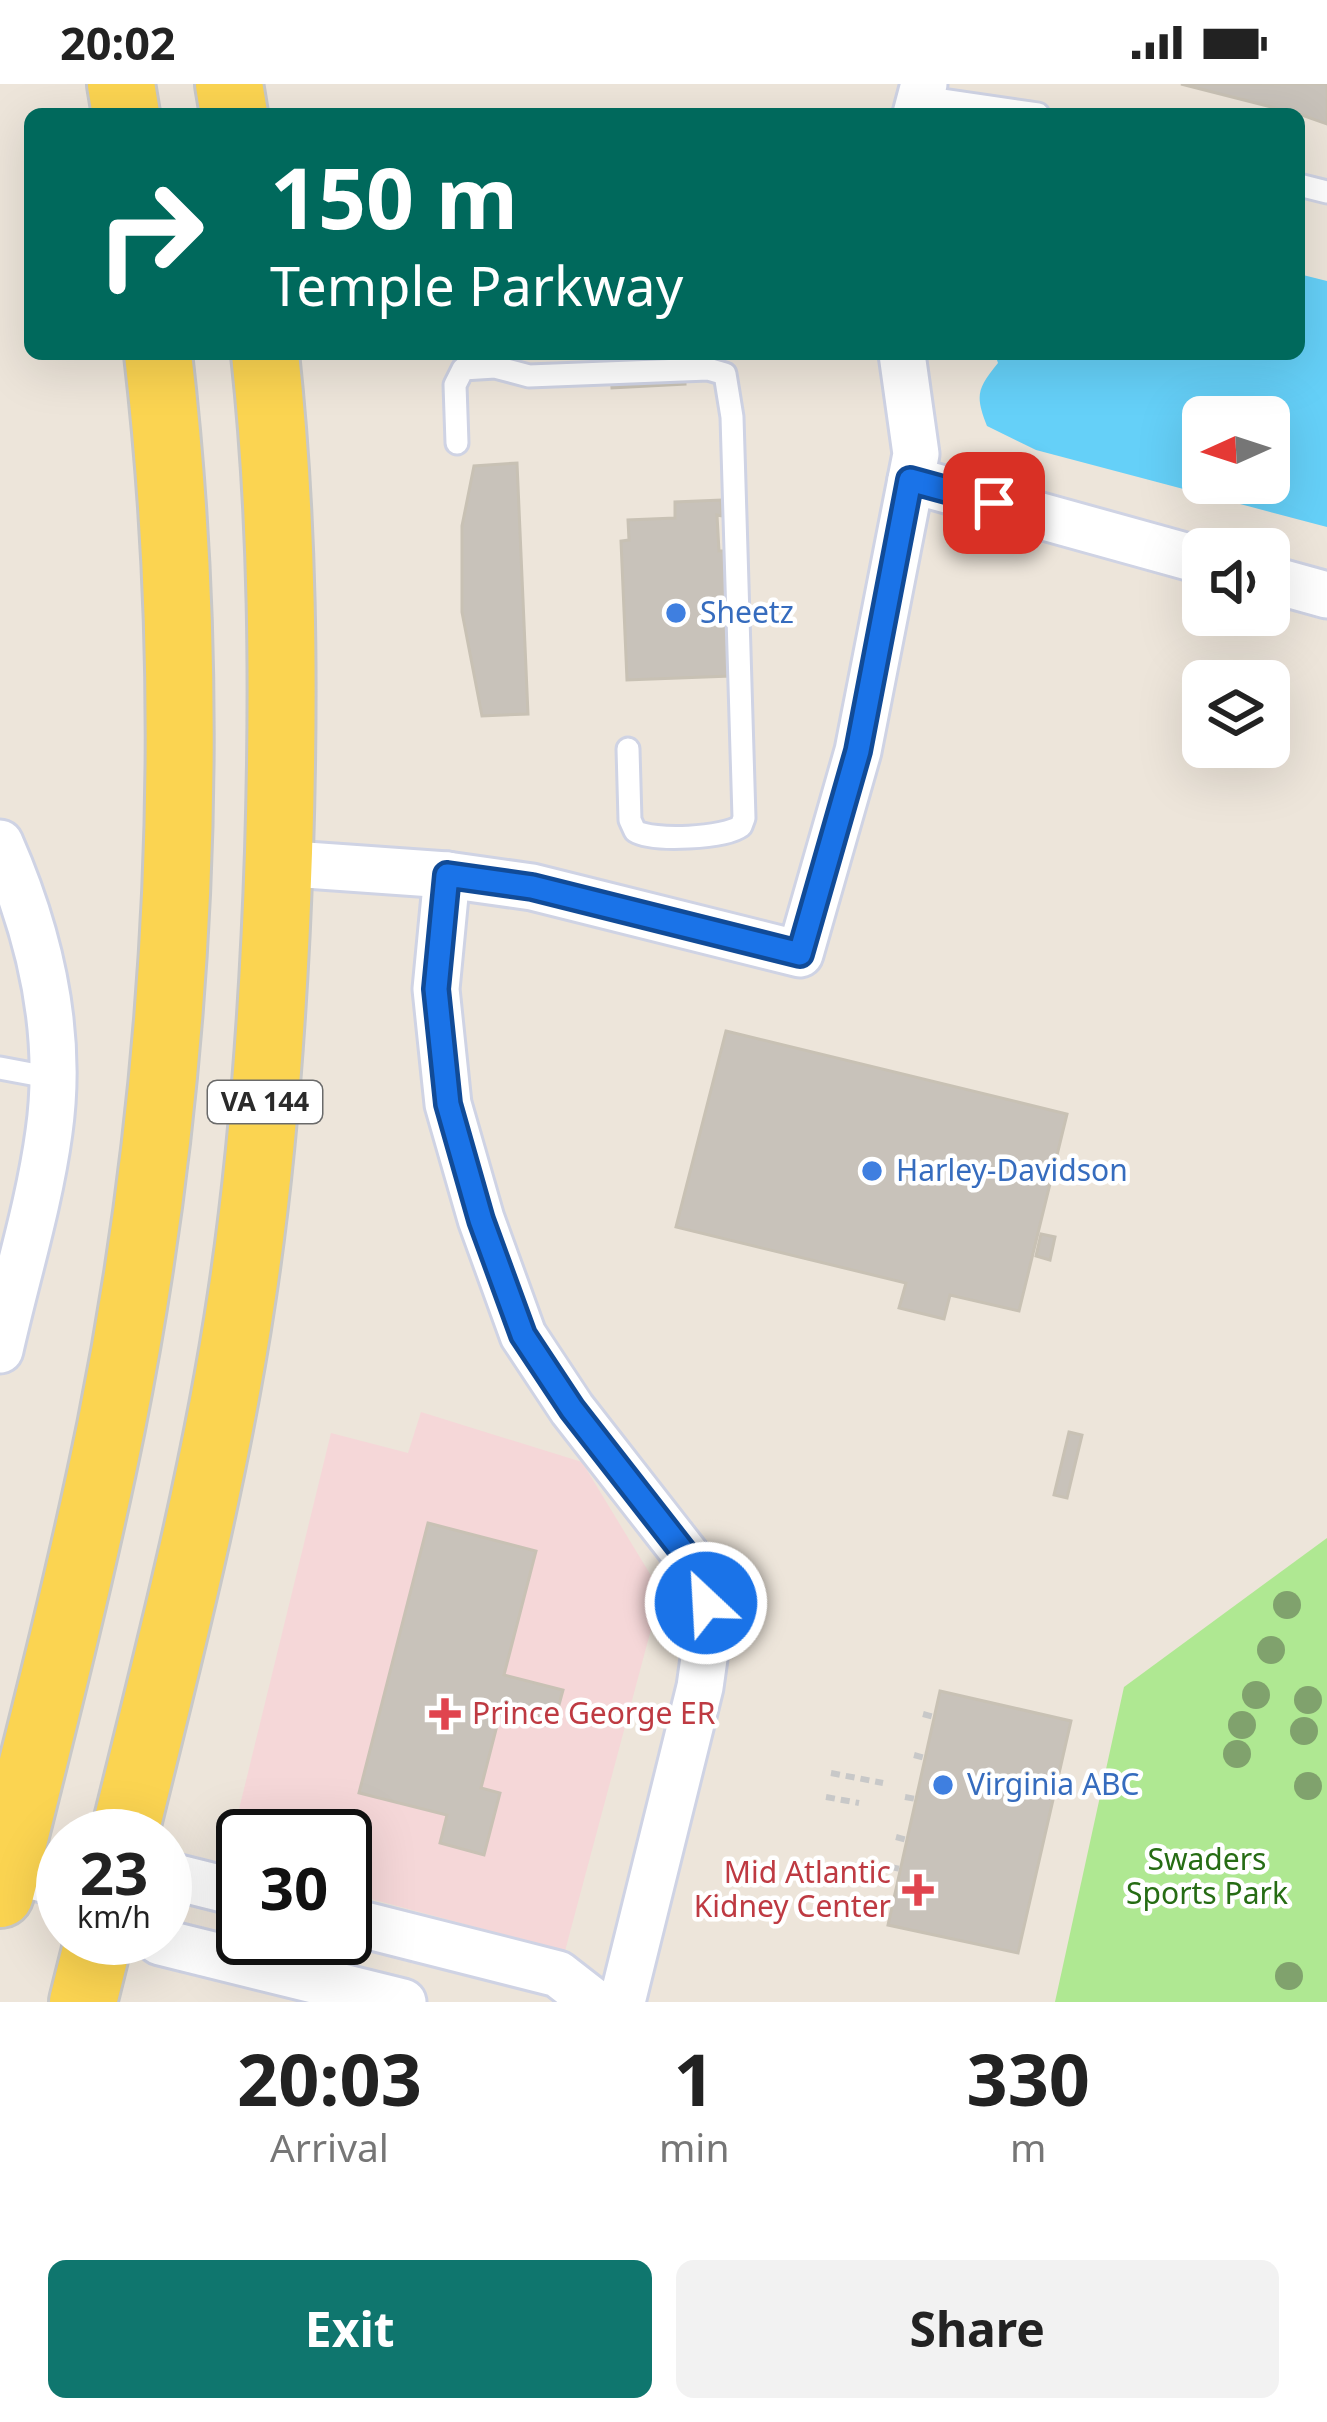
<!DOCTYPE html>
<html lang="en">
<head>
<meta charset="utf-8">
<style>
	:root { --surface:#fff; --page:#f2f2f2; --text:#222; --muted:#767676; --accent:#0f766e }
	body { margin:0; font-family:"Noto Sans",sans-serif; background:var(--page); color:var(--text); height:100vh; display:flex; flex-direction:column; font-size:45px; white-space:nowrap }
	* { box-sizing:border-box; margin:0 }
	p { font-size:39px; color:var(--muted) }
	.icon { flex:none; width:66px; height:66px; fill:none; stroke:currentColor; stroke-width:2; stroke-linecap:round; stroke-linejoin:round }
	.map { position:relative; height:1918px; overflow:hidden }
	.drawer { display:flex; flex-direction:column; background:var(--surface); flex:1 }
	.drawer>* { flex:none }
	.banner { position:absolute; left:24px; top:24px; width:1281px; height:252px; border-radius:18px; box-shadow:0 12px 48px #0002; background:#00695c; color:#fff; overflow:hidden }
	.needle { width:78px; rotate:267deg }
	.fabs { position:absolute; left:1182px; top:312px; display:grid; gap:24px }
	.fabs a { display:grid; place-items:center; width:108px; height:108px; border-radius:18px; background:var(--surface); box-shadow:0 12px 48px #0002; font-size:60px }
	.speed { position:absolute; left:36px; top:1725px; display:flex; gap:24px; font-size:60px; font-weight:700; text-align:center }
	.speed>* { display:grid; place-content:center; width:156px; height:156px; border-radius:50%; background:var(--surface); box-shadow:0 12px 48px #0002; line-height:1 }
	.speed small { font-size:30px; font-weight:400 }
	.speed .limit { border:6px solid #111; border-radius:18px; background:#fff; color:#111 }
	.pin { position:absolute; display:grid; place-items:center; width:102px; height:102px; color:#fff; margin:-51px; border-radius:24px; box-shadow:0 6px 18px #0006 }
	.me { position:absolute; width:132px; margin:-66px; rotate:335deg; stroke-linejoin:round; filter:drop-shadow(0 0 9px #0008) }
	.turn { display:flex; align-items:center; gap:42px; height:252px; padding:0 48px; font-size:54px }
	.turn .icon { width:156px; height:156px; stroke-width:2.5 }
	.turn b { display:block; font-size:84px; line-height:102px }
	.eta { display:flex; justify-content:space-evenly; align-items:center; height:204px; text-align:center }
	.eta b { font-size:72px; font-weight:700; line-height:84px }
	.cta { display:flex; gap:24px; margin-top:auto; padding:24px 48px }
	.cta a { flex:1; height:138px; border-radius:18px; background:var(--accent); color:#fff; font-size:48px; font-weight:700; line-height:138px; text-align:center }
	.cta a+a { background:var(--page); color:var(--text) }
	.status { display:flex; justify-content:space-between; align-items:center; height:84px; padding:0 60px; background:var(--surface); direction:ltr }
	.status svg { height:33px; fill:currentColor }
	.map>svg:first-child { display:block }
	.medical { fill:#f5d7d8 }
	.green { fill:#afe892 }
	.water { fill:#65d0f8; fill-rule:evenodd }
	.building { fill:#c8c2ba; stroke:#c8c1b4; stroke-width:3 }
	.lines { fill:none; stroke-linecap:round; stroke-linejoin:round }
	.service-casing { stroke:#cfd3e4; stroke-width:27 }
	.minor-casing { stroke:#cfd3e4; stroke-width:51 }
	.primary-casing { stroke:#c8c8c8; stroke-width:72 }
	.path { stroke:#c8c8c8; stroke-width:6; stroke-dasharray:9 6; stroke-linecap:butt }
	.service { stroke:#fff; stroke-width:21 }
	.minor { stroke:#fff; stroke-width:45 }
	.primary { stroke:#fbd451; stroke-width:66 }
	.tree { fill:#80a26d }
	.route-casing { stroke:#114b97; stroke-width:30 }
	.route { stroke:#1a73e8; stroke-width:21 }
	.shop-dot { fill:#3f7fe0; stroke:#fff; stroke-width:4.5 }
	.health-dot { fill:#e0444e; stroke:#fff; stroke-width:4.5 }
	.labels { text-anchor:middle; stroke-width:9; stroke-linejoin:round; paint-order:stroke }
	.shield { fill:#fff; stroke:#6a6a6a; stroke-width:3 }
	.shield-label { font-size:27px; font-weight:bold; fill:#2a2a2a }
	.shop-label { font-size:30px; fill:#366cbe; stroke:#fff; text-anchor:start }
	.health-label { font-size:30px; fill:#be3a42; stroke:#fff; text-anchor:start }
	.park-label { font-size:30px; fill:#266c14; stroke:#fff }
</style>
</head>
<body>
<div class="status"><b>20:02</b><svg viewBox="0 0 49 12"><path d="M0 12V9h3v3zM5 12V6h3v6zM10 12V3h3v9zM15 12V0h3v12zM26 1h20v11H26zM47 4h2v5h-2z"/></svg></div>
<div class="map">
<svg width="1327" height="1918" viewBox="0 0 1327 1918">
	<rect width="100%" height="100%" fill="#ede5da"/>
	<!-- medical -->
	<path class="medical" d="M421,1328l161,50 79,130 -96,359 -220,-59v-56h-102v14l-11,-12 99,-405 77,20z"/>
	<!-- green -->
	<path class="green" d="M1327,1454v464h-272l69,-315z"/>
	<!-- water -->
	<path class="water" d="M1299,190l28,7v246l-291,-77 -49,-24c-12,-31 -10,-37 11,-63l-3,-9h304zM1203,333h66v66h-66z"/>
	<!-- building -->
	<g class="building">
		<path d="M1181,0h146v40l-28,-10z"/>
		<path d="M610,270h59v5l14,-1 2,26 -73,4z"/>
		<path d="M517,379l11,251 -46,2 -20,-104v-86l12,-60z"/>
		<path d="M721,416l1,16 -5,-1 2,36h6l5,125 -103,4 -6,-139 8,-1 -1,-20 47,-2v-16z"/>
		<path d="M726,947l341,83 -48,197 -69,-16 -6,24 -45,-11 7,-25 -230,-56z"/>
		<path d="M1041,1150l14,3 -5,23 -14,-4z"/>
		<path d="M1069,1348l13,3 -15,63 -13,-3z"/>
		<path d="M428,1439l108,28 -32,124 59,15 -10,37 -53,-13 -19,74 19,5 -16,62 -44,-12 7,-28 -88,-22z"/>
		<path d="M940,1607l131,30 -53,232 -130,-28z"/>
	</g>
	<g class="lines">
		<defs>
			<g id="service">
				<path d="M921,13l117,17"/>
				<path d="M1299,101l28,7"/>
				<path d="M457,359l-2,-58 8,-16 32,-2 34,9 179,-7 17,5 7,43 12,401 -3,8c-16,12 -88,16 -106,5l-5,-11 -2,-71"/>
				<path d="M0,984l53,10"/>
			</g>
			<g id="minor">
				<path d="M916,30l8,-30"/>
				<path d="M911,396l292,81"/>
				<path d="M1269,495l58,16"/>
				<path d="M0,759c40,91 63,190 49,289 -10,74 -33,146 -49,218"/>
				<path d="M278,779l169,12 85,12 268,67 58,-203 58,-297 -14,-100"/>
				<path d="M447,791l-11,114 12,115 33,115 42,116 49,74 117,150 17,44 2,27 -8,57 -78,315"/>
				<path d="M6,1786l57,14"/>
				<path d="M165,1794l6,-2 72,18"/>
				<path d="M345,1836l213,54 36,28"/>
				<path d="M155,1854l5,4 243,60"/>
			</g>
			<g id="primary">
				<path d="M121,0l5,30"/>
				<path d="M229,0l5,30"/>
				<path d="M124,1752c44,-179 91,-359 118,-541 22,-146 32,-294 37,-443 5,-166 4,-333 -14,-498"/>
				<path d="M0,1810c39,-155 79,-310 111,-467 70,-350 88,-719 47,-1073"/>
				<path d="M83,1918l16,-64"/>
			</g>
		</defs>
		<!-- service casing -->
		<use href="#service" class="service-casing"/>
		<!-- minor casing -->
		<use href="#minor" class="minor-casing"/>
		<!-- primary casing -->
		<use href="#primary" class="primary-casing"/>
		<!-- path -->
		<g class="path">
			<path d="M923,1630l11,3"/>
			<path d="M914,1671l11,3"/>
			<path d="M831,1689l52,10"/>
			<path d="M826,1713l33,6"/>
			<path d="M905,1713l11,2"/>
			<path d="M896,1753l11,3"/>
			<path d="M890,1783l11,2"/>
		</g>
		<!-- service -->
		<use href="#service" class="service"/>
		<!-- minor -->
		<use href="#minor" class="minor"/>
		<!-- primary -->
		<use href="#primary" class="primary"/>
	</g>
	<!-- trees -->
	<g class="tree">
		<circle cx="1287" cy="1521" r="14"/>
		<circle cx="1271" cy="1566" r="14"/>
		<circle cx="1256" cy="1611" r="14"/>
		<circle cx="1308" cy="1616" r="14"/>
		<circle cx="1242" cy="1641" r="14"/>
		<circle cx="1304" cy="1647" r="14"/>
		<circle cx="1237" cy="1670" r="14"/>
		<circle cx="1308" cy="1702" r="14"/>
		<circle cx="1289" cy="1892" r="14"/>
	</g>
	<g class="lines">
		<defs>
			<path id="route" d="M706,1519l-17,-44 -117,-150 -49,-74 -42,-115 -33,-116 -12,-115 11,-114 85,12 268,67 58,-203 52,-271 84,23"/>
		</defs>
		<!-- route casing -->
		<use href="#route" class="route-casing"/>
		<!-- route -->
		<use href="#route" class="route"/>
	</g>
	<!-- markers -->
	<g class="shop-dot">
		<circle cx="676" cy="529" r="12"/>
		<circle cx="872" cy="1087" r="12"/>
		<circle cx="943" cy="1701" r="12"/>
	</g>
	<g class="health-dot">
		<path d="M439 1612h12v12h12v12h-12v12h-12v-12h-12v-12h12z"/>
		<path d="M912 1788h12v12h12v12h-12v12h-12v-12h-12v-12h12z"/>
	</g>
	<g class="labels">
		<!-- shield labels -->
		<rect class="shield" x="208" y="997" width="114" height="42" rx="9"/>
		<g class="shield-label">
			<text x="265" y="1027">VA 144</text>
		</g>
		<!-- shop labels -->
		<g class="shop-label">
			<text x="700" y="539">Sheetz</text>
			<text x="896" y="1097">Harley-Davidson</text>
			<text x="967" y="1711">Virginia ABC</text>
		</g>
		<!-- health labels -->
		<g class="health-label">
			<text x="472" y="1640">Prince George ER</text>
			<text x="891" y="1799" text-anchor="end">Mid Atlantic<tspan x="891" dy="34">Kidney Center</tspan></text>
		</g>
		<!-- park labels -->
		<g class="park-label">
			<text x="1207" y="1786">Swaders<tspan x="1207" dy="34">Sports Park</tspan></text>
		</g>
	</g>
</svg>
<div class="fabs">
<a><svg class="needle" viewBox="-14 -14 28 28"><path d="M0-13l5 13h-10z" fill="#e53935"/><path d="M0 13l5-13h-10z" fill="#767676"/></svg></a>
<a><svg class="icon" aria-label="sound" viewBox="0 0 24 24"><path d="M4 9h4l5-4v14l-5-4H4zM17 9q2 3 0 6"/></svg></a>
<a><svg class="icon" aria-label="layers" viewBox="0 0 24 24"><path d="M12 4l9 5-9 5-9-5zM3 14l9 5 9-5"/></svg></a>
</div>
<div class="speed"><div>23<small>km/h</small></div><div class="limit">30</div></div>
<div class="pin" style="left:994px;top:419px;background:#d93025"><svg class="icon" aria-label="arrive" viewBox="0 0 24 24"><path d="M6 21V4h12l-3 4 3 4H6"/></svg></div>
<svg class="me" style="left:706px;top:1519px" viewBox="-20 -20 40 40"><circle r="17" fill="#1a73e8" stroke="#fff" stroke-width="3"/><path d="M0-11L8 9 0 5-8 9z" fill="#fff"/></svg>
<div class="banner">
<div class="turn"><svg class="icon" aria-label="right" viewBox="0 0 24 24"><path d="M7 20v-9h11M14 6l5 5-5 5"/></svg><div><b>150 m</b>Temple Parkway</div></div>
</div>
</div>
<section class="drawer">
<div class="eta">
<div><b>20:03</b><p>Arrival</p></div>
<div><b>1</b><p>min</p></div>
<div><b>330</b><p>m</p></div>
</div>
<div class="cta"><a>Exit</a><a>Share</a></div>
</section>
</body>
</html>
